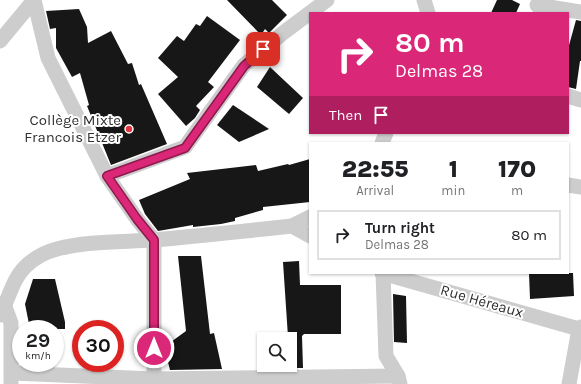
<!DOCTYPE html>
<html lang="en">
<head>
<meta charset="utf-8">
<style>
	:root { --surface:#fff; --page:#f6f6f6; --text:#202124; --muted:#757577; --line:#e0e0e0 }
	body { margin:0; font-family:Karla,sans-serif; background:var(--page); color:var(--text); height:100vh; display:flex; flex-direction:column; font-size:15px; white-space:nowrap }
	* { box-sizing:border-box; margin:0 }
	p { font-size:13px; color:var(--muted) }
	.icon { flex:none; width:22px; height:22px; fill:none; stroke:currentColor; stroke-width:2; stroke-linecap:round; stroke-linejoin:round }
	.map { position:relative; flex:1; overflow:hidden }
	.side { position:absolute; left:309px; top:142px; width:260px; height:132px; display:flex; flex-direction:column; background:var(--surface); border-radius:0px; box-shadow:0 1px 3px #0004 }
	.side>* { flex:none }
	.banner { position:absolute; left:309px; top:12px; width:260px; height:122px; border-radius:0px; box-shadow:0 1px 3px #0004; background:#db2777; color:#fff; overflow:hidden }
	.controls { position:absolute; left:257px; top:332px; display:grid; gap:8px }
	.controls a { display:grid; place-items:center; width:40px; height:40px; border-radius:0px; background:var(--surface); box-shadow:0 1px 3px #0004; font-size:20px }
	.speed { position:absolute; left:12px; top:320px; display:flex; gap:8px; font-size:20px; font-weight:700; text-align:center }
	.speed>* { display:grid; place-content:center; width:52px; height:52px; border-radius:50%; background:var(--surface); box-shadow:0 1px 3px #0004; line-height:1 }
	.speed small { font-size:10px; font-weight:400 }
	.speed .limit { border:6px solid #d22; background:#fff; color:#111 }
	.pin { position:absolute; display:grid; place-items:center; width:34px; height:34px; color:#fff; margin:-17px; border-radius:8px; box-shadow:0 2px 6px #0006 }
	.me { position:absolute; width:44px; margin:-22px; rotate:0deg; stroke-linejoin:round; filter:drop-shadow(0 0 3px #0008) }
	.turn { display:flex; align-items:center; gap:14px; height:84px; padding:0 20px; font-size:18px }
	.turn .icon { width:52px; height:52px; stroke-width:2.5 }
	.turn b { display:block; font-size:28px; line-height:34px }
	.then { display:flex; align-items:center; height:38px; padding:0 20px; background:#0003; gap:8px; font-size:15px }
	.eta { display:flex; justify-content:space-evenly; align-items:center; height:68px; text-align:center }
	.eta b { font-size:24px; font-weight:800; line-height:28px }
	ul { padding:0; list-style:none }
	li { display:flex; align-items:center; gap:12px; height:50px; margin:0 8px 6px; padding:0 12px; border:2px solid var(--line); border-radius:0px }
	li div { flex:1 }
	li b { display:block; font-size:15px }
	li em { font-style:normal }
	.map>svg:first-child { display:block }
	.building { fill:#171717 }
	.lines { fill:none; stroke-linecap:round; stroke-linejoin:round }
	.minor { stroke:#cdcdcd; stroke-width:15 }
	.route-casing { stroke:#8e194d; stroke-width:10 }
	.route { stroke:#db2777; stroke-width:7 }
	.poi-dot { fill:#e3353c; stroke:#fff; stroke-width:1.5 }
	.labels { text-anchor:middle; stroke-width:4; stroke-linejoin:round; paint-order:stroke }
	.poi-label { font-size:15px; fill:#303030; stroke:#fff; text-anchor:end }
	.street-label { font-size:15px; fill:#303030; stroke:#fff }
</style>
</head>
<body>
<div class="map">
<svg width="581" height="384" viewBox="0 0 581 384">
	<rect width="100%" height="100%" fill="#fff"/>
	<!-- building -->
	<g class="building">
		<path d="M227,0h45l15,15 -18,18 -4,-4 -4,6z"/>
		<path d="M497,0h15l8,4 -4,9h-25z"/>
		<path d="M79,9l8,18 1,16 23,-12 17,33 4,-1 7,22 2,-1 26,60 -56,21 -24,-59 2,-1 -9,-32 -8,4 -16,-29v-20l-6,1 -4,-18z"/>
		<path d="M207,16l33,24 -32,42 6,5 -18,19 4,4 -5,8 -9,8 -28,-32 20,-17 -20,-19 19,-22 7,5 12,-17 4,2z"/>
		<path d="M576,20l5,1v40h-1l-4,28 -8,-2v-38z"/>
		<path d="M270,67l33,31 -14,16 -32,-27z"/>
		<path d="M233,105l36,24 -30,13 -22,-17z"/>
		<path d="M310,159v43l-47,5v3l-28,8v3l-14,3 -28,3v-2l-35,6 -13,-17 -6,-14 51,-21 -3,-6 69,-8 2,6 30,-7 1,1z"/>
		<path d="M178,256h23l9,78 4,-1 8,36 -52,1 -6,-23 22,-16z"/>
		<path d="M299,261l1,24h41v49h-37l-2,2 1,32h-13v-31h-2l-5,-75z"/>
		<path d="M529,273h44l1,23 -44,3z"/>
		<path d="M33,279h22l10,43v7h-35l-5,-25z"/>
		<path d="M393,294l13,2 1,47 -13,-1z"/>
	</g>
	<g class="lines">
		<!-- minor -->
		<g class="minor">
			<path d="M34,0l14,58 59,118 30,43 17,21v144"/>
			<path d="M424,0l4,13"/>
			<path d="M537,5l44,7"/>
			<path d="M0,41l34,-41"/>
			<path d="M568,96l13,4"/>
			<path d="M382,143l4,-10"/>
			<path d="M107,176l78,-29 59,-82 39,-32 44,-33"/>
			<path d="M568,185l13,2"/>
			<path d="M292,226l18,-9"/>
			<path d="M382,273l197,56 2,-2"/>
			<path d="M383,273l3,83 12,20 2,8"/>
			<path d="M0,306l5,1 6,16v61"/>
			<path d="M0,315c9,-16 12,-35 25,-48 8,-8 20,-15 32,-18 29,-8 66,-7 96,-9 46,-4 93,-9 139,-14l18,10"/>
			<path d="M12,373l142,6 244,-3"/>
			<path d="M569,384l10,-55"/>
		</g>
	</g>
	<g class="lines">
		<defs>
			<path id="route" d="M154,348v-108l-17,-21 -30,-43 78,-28 59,-82 19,-17"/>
		</defs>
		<!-- route casing -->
		<use href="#route" class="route-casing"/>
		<!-- route -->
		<use href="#route" class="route"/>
	</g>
	<!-- markers -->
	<circle class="poi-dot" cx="129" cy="129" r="4"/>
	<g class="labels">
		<!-- poi labels -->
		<g class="poi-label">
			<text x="121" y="125">Collège Mixte<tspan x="121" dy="17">Francois Etzer</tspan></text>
		</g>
		<!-- street labels -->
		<g class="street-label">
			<text transform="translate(482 301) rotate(16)" y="5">Rue Héreaux</text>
		</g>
	</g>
</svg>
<div class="controls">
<a><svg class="icon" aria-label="search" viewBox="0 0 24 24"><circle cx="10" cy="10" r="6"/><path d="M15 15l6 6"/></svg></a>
</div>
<div class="speed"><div>29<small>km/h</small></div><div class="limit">30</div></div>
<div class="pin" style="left:263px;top:49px;background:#d93025"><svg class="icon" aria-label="arrive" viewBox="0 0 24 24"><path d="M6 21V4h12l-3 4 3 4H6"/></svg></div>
<svg class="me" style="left:154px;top:348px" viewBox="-20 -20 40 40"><circle r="17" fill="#db2777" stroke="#fff" stroke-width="3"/><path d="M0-11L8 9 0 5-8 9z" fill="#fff"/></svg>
<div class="banner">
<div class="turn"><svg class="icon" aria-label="right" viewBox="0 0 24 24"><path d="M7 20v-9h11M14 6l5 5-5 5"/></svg><div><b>80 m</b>Delmas 28</div></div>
<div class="then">Then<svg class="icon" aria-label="arrive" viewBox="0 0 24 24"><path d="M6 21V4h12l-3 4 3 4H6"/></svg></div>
</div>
<section class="side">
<div class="eta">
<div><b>22:55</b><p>Arrival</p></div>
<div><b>1</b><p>min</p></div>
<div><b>170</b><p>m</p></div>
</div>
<ul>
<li><svg class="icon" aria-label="right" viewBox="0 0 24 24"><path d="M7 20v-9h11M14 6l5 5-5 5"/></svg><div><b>Turn right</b><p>Delmas 28</p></div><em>80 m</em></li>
</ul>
</section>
</div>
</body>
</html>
